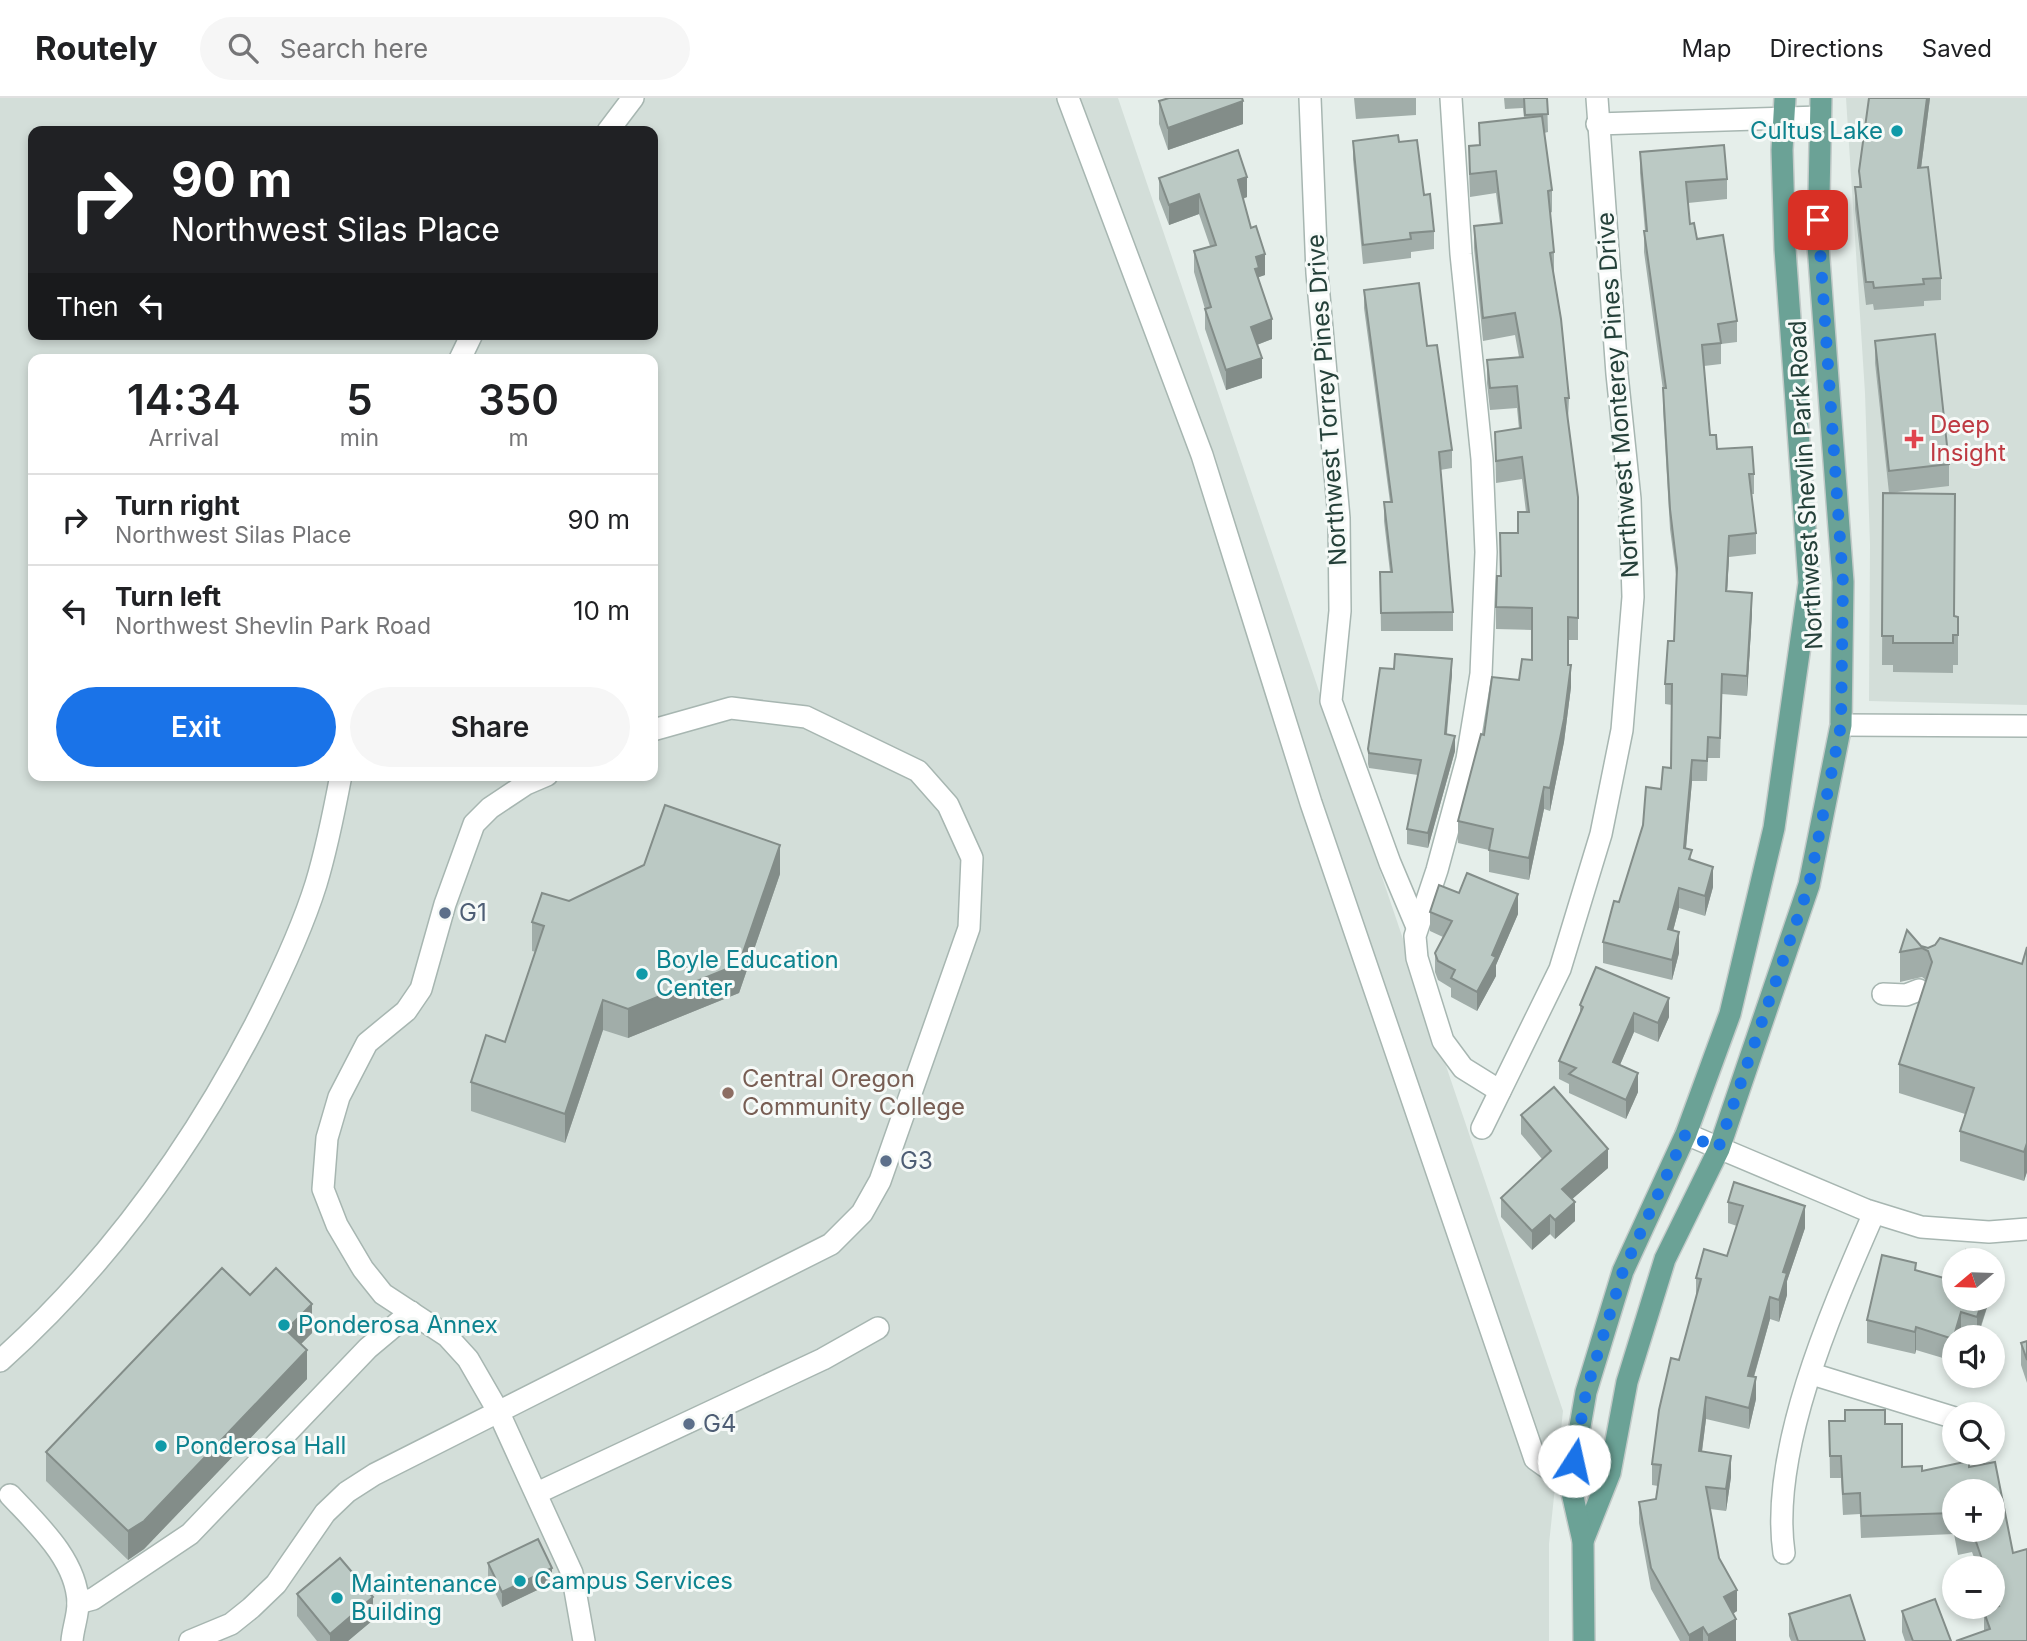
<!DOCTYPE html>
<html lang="en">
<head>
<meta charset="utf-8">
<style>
	:root { --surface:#fff; --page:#f6f6f6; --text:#202124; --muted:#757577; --line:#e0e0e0; --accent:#1a73e8 }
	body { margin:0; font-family:Inter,sans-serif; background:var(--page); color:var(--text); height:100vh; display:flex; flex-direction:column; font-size:26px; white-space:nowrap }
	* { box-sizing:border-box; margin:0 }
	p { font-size:23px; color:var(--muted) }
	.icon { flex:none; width:38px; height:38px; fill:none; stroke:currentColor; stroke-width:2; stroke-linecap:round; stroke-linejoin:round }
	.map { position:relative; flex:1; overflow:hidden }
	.side { position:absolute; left:28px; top:256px; width:630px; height:427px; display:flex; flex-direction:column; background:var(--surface); border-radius:14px; box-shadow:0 4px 10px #0003 }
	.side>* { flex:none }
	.hud { position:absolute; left:28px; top:28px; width:630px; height:214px; border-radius:14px; box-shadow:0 4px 10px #0003; background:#202124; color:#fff; overflow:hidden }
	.needle { width:46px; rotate:251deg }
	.controls { position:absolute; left:1942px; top:1150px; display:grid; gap:14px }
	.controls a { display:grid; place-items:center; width:63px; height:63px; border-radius:50%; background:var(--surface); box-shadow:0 4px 10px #0003; font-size:35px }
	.pin { position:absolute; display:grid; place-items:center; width:60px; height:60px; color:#fff; margin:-30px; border-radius:14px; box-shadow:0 4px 10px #0006 }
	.me { position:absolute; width:77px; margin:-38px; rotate:10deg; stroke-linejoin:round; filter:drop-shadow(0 0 5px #0008) }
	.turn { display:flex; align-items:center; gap:24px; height:147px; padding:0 28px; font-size:32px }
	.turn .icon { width:91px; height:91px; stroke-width:2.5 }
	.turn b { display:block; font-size:49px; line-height:60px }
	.then { display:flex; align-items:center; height:66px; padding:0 28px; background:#0003; gap:14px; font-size:26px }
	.eta { display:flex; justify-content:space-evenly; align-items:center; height:119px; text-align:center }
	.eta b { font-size:42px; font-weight:600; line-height:49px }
	.button { display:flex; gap:14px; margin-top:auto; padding:14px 28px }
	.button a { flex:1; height:80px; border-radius:42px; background:var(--accent); color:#fff; font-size:28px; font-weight:600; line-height:80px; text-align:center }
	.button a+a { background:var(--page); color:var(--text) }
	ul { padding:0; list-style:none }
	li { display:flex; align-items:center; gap:21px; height:91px; padding:0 28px; border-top:2px solid var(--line) }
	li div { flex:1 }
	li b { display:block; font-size:26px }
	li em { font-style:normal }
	header { display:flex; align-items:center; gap:42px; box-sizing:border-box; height:98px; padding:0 35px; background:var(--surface); border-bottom:2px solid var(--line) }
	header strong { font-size:33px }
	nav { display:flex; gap:38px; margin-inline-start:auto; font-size:24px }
	.search { width:490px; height:63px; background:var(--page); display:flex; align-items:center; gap:18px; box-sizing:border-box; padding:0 24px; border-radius:38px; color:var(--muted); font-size:26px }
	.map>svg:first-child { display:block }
	.built { fill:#d3ded9; fill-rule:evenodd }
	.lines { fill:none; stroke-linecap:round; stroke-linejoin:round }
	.minor-casing { stroke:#a7b6b1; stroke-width:24 }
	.major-casing { stroke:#c2cac8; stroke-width:24 }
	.minor { stroke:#fff; stroke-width:21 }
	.major { stroke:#6ba296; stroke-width:21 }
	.wall { fill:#a1ada9; fill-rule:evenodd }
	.shaded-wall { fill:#838d89 }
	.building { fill:#bbc9c4; stroke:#838d89; stroke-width:2 }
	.route { stroke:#1a73e8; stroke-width:12; stroke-dasharray:0 21.6 }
	.culture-dot { fill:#0f9aa8; stroke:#f6faf8; stroke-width:2.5 }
	.health-dot { fill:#e0444e; stroke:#f6faf8; stroke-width:2.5 }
	.service-dot { fill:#5c6f8a; stroke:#f6faf8; stroke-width:2.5 }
	.education-dot { fill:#8d6e63; stroke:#f6faf8; stroke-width:2.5 }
	.labels { text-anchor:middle; stroke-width:6; stroke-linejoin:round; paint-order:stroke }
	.culture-label { font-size:24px; fill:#0d838f; stroke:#f6faf8; text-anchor:start }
	.street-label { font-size:24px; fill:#244039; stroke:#f6faf8 }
	.health-label { font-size:24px; fill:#be3a42; stroke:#f6faf8; text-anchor:start }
	.service-label { font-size:24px; fill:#4e5e75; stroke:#f6faf8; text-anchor:start }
	.education-label { font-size:24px; fill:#785e54; stroke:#f6faf8; text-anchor:start }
</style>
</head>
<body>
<header>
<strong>Routely</strong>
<div class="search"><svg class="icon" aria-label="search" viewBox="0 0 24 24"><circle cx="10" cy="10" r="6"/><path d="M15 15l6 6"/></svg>Search here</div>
<nav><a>Map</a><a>Directions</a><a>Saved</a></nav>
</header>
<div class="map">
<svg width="2027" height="1543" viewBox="0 0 2027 1543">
	<rect width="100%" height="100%" fill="#e5eeea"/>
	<!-- built -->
	<g class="built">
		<path d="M0,0h1118l445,1313 -14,133v97h-1549zM33,33h620v203h-620zM33,261h620v416h-620z"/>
		<path d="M1846,0h181v607l-158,-4 1,-156 -5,-152z"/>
	</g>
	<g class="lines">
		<defs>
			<g id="minor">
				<path d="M1068,0l134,357 109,348 224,656 35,25"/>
				<path d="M1310,0l7,175 22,245 1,93 -9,90 59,162 27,64"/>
				<path d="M1451,0l10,156 21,205 4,93 -5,122 -14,85 -30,111 -22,66 2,22 26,83 20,27 37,23"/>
				<path d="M1597,26l223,-7"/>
				<path d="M608,33l25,-33"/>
				<path d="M460,261l12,-25"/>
				<path d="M1841,627l186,1"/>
				<path d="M547,677l-21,9 -36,24 -16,16 -29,80 -24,85 -15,22 -39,32 -28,54 -12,41 -4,51 14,36 26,44 20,25 64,42 21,23 30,52 74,162 12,68"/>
				<path d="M1883,896l23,1 13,-5"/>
				<path d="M1482,1030l78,-159 41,-135 21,-104 11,-133 -3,-98 -13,-125 -20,-276"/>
				<path d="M1686,1036l180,76 55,17 68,5 38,-3"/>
				<path d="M0,1263c106,-95 190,-211 255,-336 23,-45 46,-93 61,-141 11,-36 18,-72 25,-109"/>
				<path d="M1812,1276l143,44"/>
				<path d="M537,1395l286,-134 55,-31"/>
				<path d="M10,1397c27,29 67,65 68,108 0,13 -5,25 -6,38"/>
				<path d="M1784,1455c-15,-103 49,-246 90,-340"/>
				<path d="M78,1505l15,-4 97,-65 178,-186 43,-36"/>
				<path d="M190,1543l41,-17 20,-16 25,-24 49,-71 22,-21 28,-18 456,-230 31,-31 18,-32 89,-253 3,-70 -24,-53 -30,-34 -112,-54 -75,-9 -78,22"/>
			</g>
			<g id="major">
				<path d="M1583,1443l27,-68 17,-91 38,-123 54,-110 90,-264 32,-160 2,-143 -25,-337 3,-147"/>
				<path d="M1584,1543l-1,-100 -13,-57 16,-92 37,-121 63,-137 44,-120 44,-186 35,-245 -24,-334 -3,-99 3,-52"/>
			</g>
		</defs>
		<!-- minor casing -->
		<use href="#minor" class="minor-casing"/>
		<!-- major casing -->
		<use href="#major" class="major-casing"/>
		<!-- minor -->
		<use href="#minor" class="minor"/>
		<!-- major -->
		<use href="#major" class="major"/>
	</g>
	<!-- wall -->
	<g class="wall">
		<path d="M1354,0h62v17l-60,4z"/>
		<path d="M1504,0h43l1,34 -4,1 8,57v22l-2,1 4,39v23l15,123 -1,22 10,77v143h-10v25l3,22 -7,55 -14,69 -6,-2 -15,71 -40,-8v-22l-31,-7v-22l26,-86 48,-75v-30l-36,-1v-22l5,-31 -1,-43h18v-21h8l-4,-33 -26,4 -1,-51 24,-3 -2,-21 -27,2 -3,-27v-23l32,-3 -4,-22 -32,6 -9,-93v-22l26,-3 -4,-30 -26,4 -1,-28v-23l10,-1v-22l45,-5 -1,-10 -18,1z"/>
		<path d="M1869,0h61l-9,70 20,110v22l-17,1v5l-50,4 -1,-6 -7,1 -11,-96v-22h4v-16z"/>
		<path d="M1159,3l84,23 -75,26 -9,-26z"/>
		<path d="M1353,43l46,1 25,53 10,36v18l-23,3v6l-48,6 -10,-105z"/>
		<path d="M1640,54l87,27v20l-39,4 2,21 47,97v21l-16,2v20l-17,2 6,69 7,14 37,25v20h-3l5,39v21l-27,3 -2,34 25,22 -5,83 -25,-2 -2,64h-12l-1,23h-15l-6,68 6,11 21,27 -8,29 -26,-8 -6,23 6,22 -7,27 -69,-17v-21l16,-40 42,-113 10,-21 1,-63 -7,-1v-20l9,-43 3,-59 -7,-53 -7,-121v-18l-19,-138v-21h1l-5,-58z"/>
		<path d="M1159,80l88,19 -4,2 22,76 -6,2v6l13,56 -15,6 5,33 -36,12 -21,-61v-20l-11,-37v-21l16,-5 -11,-32 -30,11 -10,-26z"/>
		<path d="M1364,192l63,56 25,104v18l-12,2 13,142v19h-72l-1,-59h10l-6,-51v-19h6l-26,-194z"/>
		<path d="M1875,243l74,123v22l-60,7 -14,-130z"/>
		<path d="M1883,395l71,123 4,1v48h-5v8l-60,-1v-7h-11z"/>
		<path d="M1452,576l-5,60 8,17 -27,97 -21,-4v-15l11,-54 -49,-7 -1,-4v-15z"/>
		<path d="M780,776l-41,119 -111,45 -25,-8 -38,113 -94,-32v-29l34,-40 31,-90 -4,-1v-29l37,-21z"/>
		<path d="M1459,795l59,21 -22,51v11l-19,35 -26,-14v-9l-13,-8 -3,-8v-19l8,-16 -13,-6v-19z"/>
		<path d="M1921,848l101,18 5,-17v225l-3,9 -64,-20v-30l5,-17 -66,-21v-29l27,-84 -4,-3 -22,5v-30z"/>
		<path d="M1580,907l89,12 -11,25 -24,-10 -14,33 18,27 -12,27 -57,-26v-9l-10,-5v-18l21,-47z"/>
		<path d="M1521,1017l87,53 -36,31 3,22 -20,18 -5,-5 -18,16 -31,-33v-19l41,-39 -21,-25z"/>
		<path d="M1728,1104l77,26 -18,53v14l-8,27 -9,-3 -16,58 2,22 -7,30 -43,-10 -4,33 29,25 -5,34 -16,-2 9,49 18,53 -4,3 3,27h-56l-29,-52 -12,-66v-21l17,-3 2,-13 -6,-1v-21l44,-165v-21l31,-22 10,-30 -9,-3z"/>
		<path d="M1916,1172l74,28 -12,39h-9l-8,-2 -1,2h-5l-2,24 -37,-11 -1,4 -48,-11v-23z"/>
		<path d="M250,1197l62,38 -11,11 6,35 -163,170 -16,11 -82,-79v-29z"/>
		<path d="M2027,1243v42l-6,-18v-22z"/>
		<path d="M1845,1312h40v14h17v43l20,-1v5l47,-10v6l26,-5 18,91 14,-4v92h-71l28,-10v-19l8,-3 -1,-3h2v-38h-15l-6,-16 -14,3 -4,-21 -93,4 -1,-24 -17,1 -2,-37h-11l-1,-57h16zM1955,1393h38v39h-38z"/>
		<path d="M488,1465l64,20 -50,24 -14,-29z"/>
		<path d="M297,1496l76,26 -25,21h-31l-20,-25z"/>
		<path d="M1902,1513l49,30h-46l-3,-9z"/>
		<path d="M1789,1516l76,27h-74l-2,-5z"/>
	</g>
	<!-- shaded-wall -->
	<g class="shaded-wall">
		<path d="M1927,0h3l-12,93v-23z"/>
		<path d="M1243,3v23l-75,26v-22z"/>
		<path d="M1247,79v20l-9,3v-20z"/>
		<path d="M1199,96v20l-30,11v-20z"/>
		<path d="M1265,156v21l-6,2v11l-4,-19 1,-12z"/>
		<path d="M1272,221v20l-21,8v-20z"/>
		<path d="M1262,260v20l-36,12v-20z"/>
		<path d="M1729,438v21l-3,55v-21z"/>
		<path d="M1752,495v20l-5,83v-20z"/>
		<path d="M1452,561v15l-7,75v-15z"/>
		<path d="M1571,567v22l-7,55 -14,69v-23z"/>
		<path d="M1455,638v15l-27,97v-15z"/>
		<path d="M1692,662v21l-8,88v-21z"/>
		<path d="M1544,689v22l-15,71v-22z"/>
		<path d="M780,747v29l-41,119 -111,45v-29z"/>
		<path d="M1713,769v20l-8,29v-20z"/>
		<path d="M1679,790v20l-11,42v-21z"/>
		<path d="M1518,796v20l-22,51v11l-19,35v-19l15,-37z"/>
		<path d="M1679,834v21l-7,27v-20z"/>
		<path d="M1669,900v19l-11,25v-19z"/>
		<path d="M603,902v30l-38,113v-29z"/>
		<path d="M1634,915v19l-21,49v-19z"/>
		<path d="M1638,975v19l-12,27v-19z"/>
		<path d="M2027,1045v29l-3,9v-29z"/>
		<path d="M1608,1051v19l-46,40v-19z"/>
		<path d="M1575,1104v19l-20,18v-19z"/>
		<path d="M1805,1108v22l-18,53v14l-8,27v-22l4,-28z"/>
		<path d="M1550,1117v19l-18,16v-19z"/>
		<path d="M1995,1161v22l-2,6v-22z"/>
		<path d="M1770,1199v22l-22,78v-21z"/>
		<path d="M1983,1200h7l-13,39v-20z"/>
		<path d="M312,1206v29l-26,26v-29z"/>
		<path d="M1961,1214v23l-1,2h-5v18l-2,6v-22z"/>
		<path d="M1916,1229v23l-1,4v-22z"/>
		<path d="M307,1252v29l-163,170 -16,11v-29z"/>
		<path d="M1756,1279v22l-7,30v-21z"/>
		<path d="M1706,1299v22l-7,54v-22z"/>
		<path d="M1731,1358v21l-5,34v-22z"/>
		<path d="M552,1470v15l-50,24v-15z"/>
		<path d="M1737,1492v21l-13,8v-22z"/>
		<path d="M373,1499v23l-25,21h-18v-7z"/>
		<path d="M1736,1521v22h-28v-6z"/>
		<path d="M1703,1529v14h-14v-6z"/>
	</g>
	<!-- building -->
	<g class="building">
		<path d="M1169,0h73l1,3 -75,27 -9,-27z"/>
		<path d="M1524,0h23l1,16 -23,1z"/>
		<path d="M1869,0h58l-9,70 10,-1 13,111 -18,1 1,5 -50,4 -1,-6h-7l-11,-95h6l-2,-16z"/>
		<path d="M1542,18l10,74 -4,1 6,61 -4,1 11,66 8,79h-4l13,99v121l-10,-1v48h3l-7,54 -14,69 -6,-1 -15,71 -40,-8 4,-21 -35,-8 23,-87 3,1 8,-58 27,3 3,-21 10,1v-52l-36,-1 1,-31h4l-1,-43h18v-21h11l-7,-55 -26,4 -1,-29 26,-4 -4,-42 -27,2 -3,-28 36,-3 -8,-44 -32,5 -9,-92 28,-3 -6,-52 -26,3 -1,-28 11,-1 -1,-22z"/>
		<path d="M1398,37l1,7 18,-2 7,55 6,-1 4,37 -24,2 1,6 -48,6 -10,-104z"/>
		<path d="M1724,47l3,34 -41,3 4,42 4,-1 3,16 26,-4 14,86 -19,3 3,19 -19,2 8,90h6l1,14 35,-2 2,27h-5l7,59 -27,3 -3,55 26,2 -5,83 -25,-2 -2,64 -12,-1 -1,24 -15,-1 -8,88 8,2 -3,9 24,8 -8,29 -26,-8 -11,41 11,3 -7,28 -69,-18 11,-41 5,1 24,-77 3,-38 15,2 2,-22 8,1 1,-84h-7l3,-43h6l3,-73 -7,-59 -7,-121h3l-22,-157h3l-7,-79z"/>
		<path d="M1238,52l9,27 -9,3 13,48 5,-2 9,28 -9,3 3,11 -4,1 17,50 -21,8 11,31 -36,12 -21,-61 6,-2 -17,-56 22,-6 -17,-51 -30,11 -10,-27z"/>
		<path d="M1419,185l8,63 10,-1 15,105 -13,2 14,160 -72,1 -1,-41h12l-8,-70h8l-28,-212z"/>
		<path d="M1935,236l14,130 -60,7 -14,-130z"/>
		<path d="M1883,395l72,1 -1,122 4,1v18h-5v8h-60v-7h-11z"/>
		<path d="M1395,556l57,5 -7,75 10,2 -27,97 -21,-4 14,-69 -52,-7 -1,-4 12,-81 14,1z"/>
		<path d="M665,707l115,40 -41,119 -111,45 -25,-9 -38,114 -94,-32 15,-47 19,7 39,-116 -12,-4 10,-29 27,8 75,-36z"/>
		<path d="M1467,775l51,21 -26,61 4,2 -19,35 -26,-14 4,-8 -17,-9 -3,-8 17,-32 -22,-9 9,-27 20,8z"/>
		<path d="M1907,832l14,16 7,2 7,-3 5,-7 82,26 5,-17v196l-3,9 -64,-21 14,-43 -75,-24 33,-102 -4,-11 -6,-3 -22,4z"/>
		<path d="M1596,869l73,31 -11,25 -24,-10 -21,49 25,11 -12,27 -57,-26 7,-6 -17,-7 24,-54 -3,-2z"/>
		<path d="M1554,989l54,62 -46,40 13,13 -20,18 -5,-5 -18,16 -31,-33 50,-47 -30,-36z"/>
		<path d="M1734,1084l71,24 -22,66 4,1 -8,27 -9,-3 -22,79 8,1 -7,31 -43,-11 -7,54 32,5 -5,33 -20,-2 13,71 18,32 -13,7 12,22 -28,16 -5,-8 -14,8 -38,-67 -12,-66 17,-3 5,-34 -9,-1 7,-54 12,-52 8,2 22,-81 -5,-1 8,-29 23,7 16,-50 -15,-4z"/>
		<path d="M1966,1152l29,9 -2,6v-5h-30z"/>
		<path d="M1882,1157l34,8 -1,7 40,11v17h28l-6,19 -16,-5 -8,27 -37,-12 -1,5 -48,-12z"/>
		<path d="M222,1170l28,27 26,-27 36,36 -26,26 21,20 -163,171 -16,10 -82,-79z"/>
		<path d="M2027,1243v19l-6,-17z"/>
		<path d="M1845,1312h40v14h17v43l20,-1v5l47,-10v6l26,-5 18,91 14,-4v92h-71l34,-12 -6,-17 15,-6 -6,-15v-23h-8l-13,-38 -14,3 -1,-3h36v-39h-38v28l-1,-6 -93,3 -1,-23 -17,1 -2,-38h-11l-1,-35h16z"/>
		<path d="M538,1441l14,29 -50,24 -14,-29z"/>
		<path d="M340,1460l33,39 -43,37 -33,-40z"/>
		<path d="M1850,1497l15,46h-67l-9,-27z"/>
		<path d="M1935,1501l16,42h-38l-11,-30z"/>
	</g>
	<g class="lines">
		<!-- route -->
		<path class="route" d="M1574,1363l12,-69 37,-121 63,-138 32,16 91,-264 32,-160 2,-142 -25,-363"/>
	</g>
	<!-- markers -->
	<g class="culture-dot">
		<circle cx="1897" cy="33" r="7"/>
		<circle cx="642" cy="876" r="7"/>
		<circle cx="284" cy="1227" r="7"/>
		<circle cx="161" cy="1348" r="7"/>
		<circle cx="520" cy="1483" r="7"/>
		<circle cx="337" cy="1500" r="7"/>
	</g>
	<path class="health-dot" d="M1910.5 330.5h7v7h7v7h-7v7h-7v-7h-7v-7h7z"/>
	<g class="service-dot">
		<circle cx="445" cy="815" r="7"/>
		<circle cx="886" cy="1063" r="7"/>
		<circle cx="689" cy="1326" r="7"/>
	</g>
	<circle class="education-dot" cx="728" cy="995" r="7"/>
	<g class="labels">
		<!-- culture labels -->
		<g class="culture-label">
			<text x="1883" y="41" text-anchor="end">Cultus Lake</text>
			<text x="656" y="870">Boyle Education<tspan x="656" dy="28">Center</tspan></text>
			<text x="298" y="1235">Ponderosa Annex</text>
			<text x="175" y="1356">Ponderosa Hall</text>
			<text x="534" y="1491">Campus Services</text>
			<text x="351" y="1494">Maintenance<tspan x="351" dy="28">Building</tspan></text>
		</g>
		<!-- street labels -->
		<g class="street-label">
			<text transform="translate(1618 297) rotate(-94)" y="8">Northwest Monterey Pines Drive</text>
			<text transform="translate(1327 302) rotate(-94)" y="8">Northwest Torrey Pines Drive</text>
			<text transform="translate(1806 387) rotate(-93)" y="8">Northwest Shevlin Park Road</text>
		</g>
		<!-- health labels -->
		<g class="health-label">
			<text x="1930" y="335">Deep<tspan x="1930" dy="28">Insight</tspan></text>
		</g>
		<!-- service labels -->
		<g class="service-label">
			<text x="459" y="823">G1</text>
			<text x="900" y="1071">G3</text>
			<text x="703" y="1334">G4</text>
		</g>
		<!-- education labels -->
		<g class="education-label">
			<text x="742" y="989">Central Oregon<tspan x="742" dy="28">Community College</tspan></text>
		</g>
	</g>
</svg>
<div class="controls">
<a><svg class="needle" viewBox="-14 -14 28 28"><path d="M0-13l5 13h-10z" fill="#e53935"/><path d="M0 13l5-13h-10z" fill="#757577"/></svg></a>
<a><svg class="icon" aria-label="sound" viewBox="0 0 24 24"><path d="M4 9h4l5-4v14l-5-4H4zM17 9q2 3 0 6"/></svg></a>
<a><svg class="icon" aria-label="search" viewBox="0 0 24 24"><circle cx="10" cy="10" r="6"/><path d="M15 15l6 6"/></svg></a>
<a>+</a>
<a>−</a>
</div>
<div class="pin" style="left:1818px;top:122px;background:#d93025"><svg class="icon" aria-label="arrive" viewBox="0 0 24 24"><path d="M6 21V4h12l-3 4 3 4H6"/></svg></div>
<svg class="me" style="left:1574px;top:1363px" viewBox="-20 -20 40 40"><circle r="19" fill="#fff"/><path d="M0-13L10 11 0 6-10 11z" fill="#1a73e8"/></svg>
<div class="hud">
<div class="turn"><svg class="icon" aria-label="right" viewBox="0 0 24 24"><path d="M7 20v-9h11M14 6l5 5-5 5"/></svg><div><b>90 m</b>Northwest Silas Place</div></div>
<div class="then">Then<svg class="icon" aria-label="left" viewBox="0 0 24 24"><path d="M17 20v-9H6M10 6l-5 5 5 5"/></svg></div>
</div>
<section class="side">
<div class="eta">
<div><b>14:34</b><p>Arrival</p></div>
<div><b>5</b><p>min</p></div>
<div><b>350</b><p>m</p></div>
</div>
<ul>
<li><svg class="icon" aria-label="right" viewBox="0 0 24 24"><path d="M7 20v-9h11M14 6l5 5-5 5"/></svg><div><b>Turn right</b><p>Northwest Silas Place</p></div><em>90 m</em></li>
<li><svg class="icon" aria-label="left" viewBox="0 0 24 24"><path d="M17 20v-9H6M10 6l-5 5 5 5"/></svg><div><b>Turn left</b><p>Northwest Shevlin Park Road</p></div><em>10 m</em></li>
</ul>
<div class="button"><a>Exit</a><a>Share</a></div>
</section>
</div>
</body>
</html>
